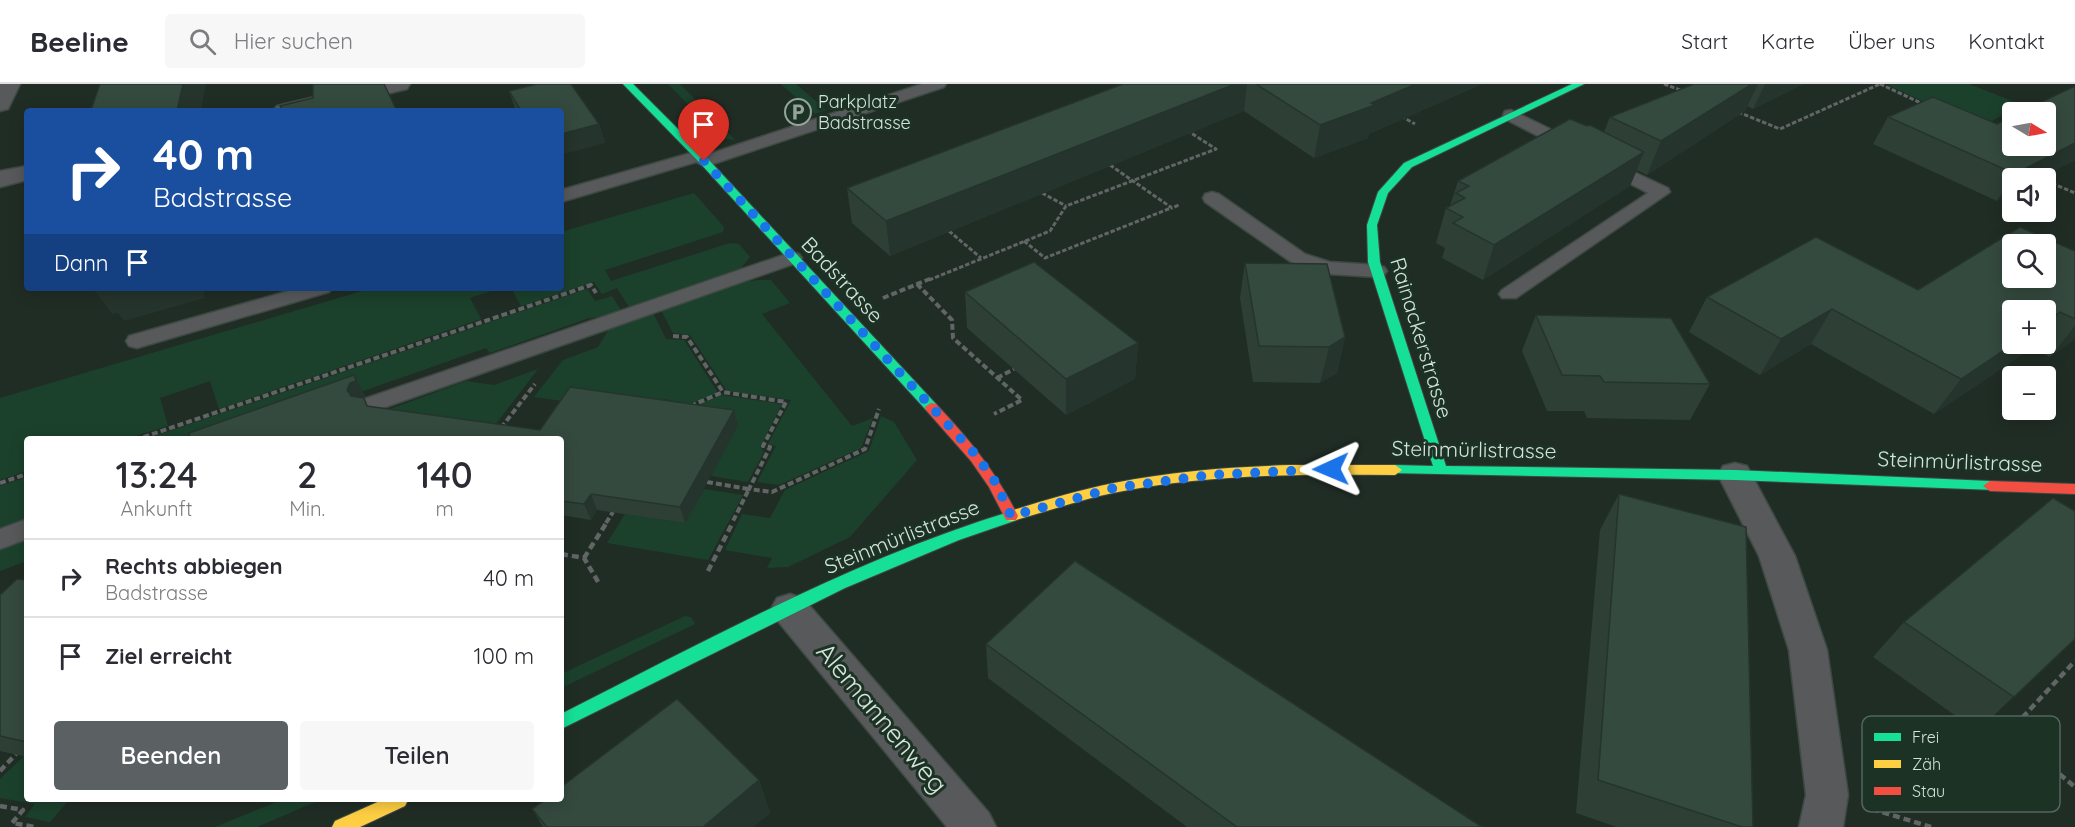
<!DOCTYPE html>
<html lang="de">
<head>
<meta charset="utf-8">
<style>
	:root { --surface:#fff; --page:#f7f7f7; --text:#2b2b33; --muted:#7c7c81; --line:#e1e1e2; --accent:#5b6162 }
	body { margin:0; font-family:Quicksand,sans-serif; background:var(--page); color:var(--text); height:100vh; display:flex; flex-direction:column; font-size:22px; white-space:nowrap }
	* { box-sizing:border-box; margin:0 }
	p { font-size:20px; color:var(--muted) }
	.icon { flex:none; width:33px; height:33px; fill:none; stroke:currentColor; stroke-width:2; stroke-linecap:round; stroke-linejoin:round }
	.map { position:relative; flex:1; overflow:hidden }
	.side { position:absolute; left:24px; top:352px; width:540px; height:366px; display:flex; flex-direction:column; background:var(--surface); border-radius:6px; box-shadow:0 3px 15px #0003 }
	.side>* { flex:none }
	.guide { position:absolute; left:24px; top:24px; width:540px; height:183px; border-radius:6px; box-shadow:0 3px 15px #0003; background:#1a4fa0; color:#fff; overflow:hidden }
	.needle { width:39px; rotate:100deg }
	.buttons { position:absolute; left:2002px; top:18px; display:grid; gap:12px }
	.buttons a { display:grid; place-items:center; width:54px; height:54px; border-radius:6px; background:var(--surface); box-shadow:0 3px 15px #0003; font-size:30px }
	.pin { position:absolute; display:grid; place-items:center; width:51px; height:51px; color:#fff; margin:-62px -26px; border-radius:50% 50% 50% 0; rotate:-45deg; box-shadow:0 0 6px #0007 }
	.pin .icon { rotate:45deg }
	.me { position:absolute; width:66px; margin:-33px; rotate:269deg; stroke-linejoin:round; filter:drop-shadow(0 0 4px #0008) }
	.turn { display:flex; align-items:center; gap:21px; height:126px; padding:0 30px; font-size:27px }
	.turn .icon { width:78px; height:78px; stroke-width:2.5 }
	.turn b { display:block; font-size:42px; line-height:51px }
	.then { display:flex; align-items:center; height:57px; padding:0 30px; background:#0003; gap:12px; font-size:22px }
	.eta { display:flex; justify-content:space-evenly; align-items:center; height:102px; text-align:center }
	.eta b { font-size:36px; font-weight:600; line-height:42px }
	.action { display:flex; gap:12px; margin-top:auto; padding:12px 30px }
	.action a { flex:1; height:69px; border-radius:6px; background:var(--accent); color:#fff; font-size:24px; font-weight:600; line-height:69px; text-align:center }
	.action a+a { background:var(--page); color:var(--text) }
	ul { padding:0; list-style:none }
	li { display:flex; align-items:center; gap:18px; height:78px; padding:0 30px; border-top:2px solid var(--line) }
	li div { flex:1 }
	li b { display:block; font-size:22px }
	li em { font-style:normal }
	header { display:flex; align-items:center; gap:36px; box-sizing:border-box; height:84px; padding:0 30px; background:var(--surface); border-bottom:2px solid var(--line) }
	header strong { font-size:28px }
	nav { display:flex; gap:33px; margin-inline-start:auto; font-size:21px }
	.search { width:420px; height:54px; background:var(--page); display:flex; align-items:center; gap:15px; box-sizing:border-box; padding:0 21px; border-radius:6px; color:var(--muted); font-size:22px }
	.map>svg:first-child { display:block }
	.green { fill:#1b412c }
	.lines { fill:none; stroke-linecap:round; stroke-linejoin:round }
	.lane-casing { stroke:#3e4943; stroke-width:3 }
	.street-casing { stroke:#3e4943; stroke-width:3 }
	.fast-casing { stroke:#3e4943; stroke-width:2 }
	.slow-casing { stroke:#3e4943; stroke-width:2 }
	.jam-casing { stroke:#3e4943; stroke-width:2 }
	.path-far2 { stroke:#616565; stroke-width:3; stroke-dasharray:4.5 2; stroke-linecap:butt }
	.path-far1 { stroke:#616565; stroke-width:4; stroke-dasharray:6 3; stroke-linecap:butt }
	.path { stroke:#616565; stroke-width:4.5; stroke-dasharray:7 4; stroke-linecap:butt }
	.lane { fill:#57595b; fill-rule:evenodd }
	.street { fill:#57595b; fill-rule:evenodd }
	.fast { fill:#16e098; fill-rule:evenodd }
	.slow { fill:#ffcf43; fill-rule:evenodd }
	.jam { fill:#f24e42; fill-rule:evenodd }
	.wall { fill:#2e4036; fill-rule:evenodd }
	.shaded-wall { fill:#25342c }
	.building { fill:#354a3f; stroke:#25342c; stroke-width:1.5; fill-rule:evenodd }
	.route { stroke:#1a73e8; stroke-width:10; stroke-dasharray:0 18 }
	.labels { text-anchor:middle; stroke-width:6; stroke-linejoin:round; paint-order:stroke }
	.far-poi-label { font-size:18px; fill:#d5e3da; stroke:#1b3224; text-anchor:start }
	.street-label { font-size:21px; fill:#d5e3da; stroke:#1b3224 }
	.near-street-label { font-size:26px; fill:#d5e3da; stroke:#1b3224 }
	.key { fill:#1b3224; stroke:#53675b; stroke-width:1.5 }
	.key-label { font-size:16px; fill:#d5e3da }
</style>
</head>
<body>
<header>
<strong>Beeline</strong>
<div class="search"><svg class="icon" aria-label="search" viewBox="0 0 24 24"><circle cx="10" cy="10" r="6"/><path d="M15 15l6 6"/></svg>Hier suchen</div>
<nav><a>Start</a><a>Karte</a><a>Über uns</a><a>Kontakt</a></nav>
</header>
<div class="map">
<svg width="2075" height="743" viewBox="0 0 2075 743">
	<rect width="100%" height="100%" fill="#202d25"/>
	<!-- green -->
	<g class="green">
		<path d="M668,0h12l55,56 -14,-2z"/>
		<path d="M781,0h15l30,26 -11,4z"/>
		<path d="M1890,0h79l64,25 -6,3h-14v5l-9,-3 -12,7 -9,-3 -13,5 -82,-38z"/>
		<path d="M694,109l30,34 -1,5 -118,38 6,11 119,-38 9,1 11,13 -9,11 -112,39 -12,-19 -15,6 -8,-12 -73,24 -10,-18h50v-56z"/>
		<path d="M759,196h12l19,23 -28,11 90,112 21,-8 -12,30 -82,37 -22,-3 19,-36 -8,-2 23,-44 -64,-9 -37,-56 -17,-2 -12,-23 82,-28z"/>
		<path d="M372,204h128l-30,10 11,21 -262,90 -9,-28 -50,17 8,28 -42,13 -99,1v31l-27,9v-82z"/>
		<path d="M587,205l8,12 17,-5 9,14 -20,7 -12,1 -99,35 -4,-5 -260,91 -83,1z"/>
		<path d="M653,229l13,26 18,1 34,53 -25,10 -6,9 -19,-3 5,-8 -8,-2 -9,15 -122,-17 29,-37 35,-13 11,-18z"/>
		<path d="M538,285l-52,68 -101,-26 81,-30 28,4z"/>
		<path d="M722,311l60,9 -22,43 4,5 -16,30 -37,-6 27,-51 -41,-20z"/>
		<path d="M881,332l13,6 23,38 -67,77 -62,30 -21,1 5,-10 -47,-8 17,-36 28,4 15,-28 84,-39z"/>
		<path d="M27,393v44l-27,10v-45z"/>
		<path d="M704,405l39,6 -35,65 -101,-17 18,-29 60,9z"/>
		<path d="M27,456v21l-27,10v-21z"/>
		<path d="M685,532l6,1 4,7 -134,64v-14z"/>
		<path d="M24,672h3v44h42l-19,22 -25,-5 10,-13 -35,-6v-19z"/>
		<path d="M281,716h39l-63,27h-42z"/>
	</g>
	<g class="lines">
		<defs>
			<g id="lane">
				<path d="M922,0h24l-2,3 -234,78 -6,1 -8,-4 -135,40v-12l137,-39 8,4z"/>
				<path d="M1511,26l68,33 3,4 -9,5 -6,-1 -62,-32 -2,-4 2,-4z"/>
				<path d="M1604,74l64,30 2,4 -154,106h-14l-3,-4 3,-4 146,-97 -50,-26 -3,-4z"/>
				<path d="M1212,108l7,2 86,60 25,8 47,3 7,2 3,4 -3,4 -7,2 -49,-3 -37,-12 -86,-60 -2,-4 2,-4z"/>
				<path d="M792,168l7,2 3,4 -3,4 -422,148 -8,3 -8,-3 -3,-5 3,-5z"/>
				<path d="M299,204h33l-3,4 -192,56 -8,-2 -3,-5 3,-5z"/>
				<path d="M27,435v20l-27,10v-20z"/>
			</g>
			<g id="street">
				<path d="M0,0h20l-12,25 -8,2z"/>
				<path d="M370,0h40l-3,5 -93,22h-41l4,-5z"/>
				<path d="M27,82v14l-27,7v-16z"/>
				<path d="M1735,379l12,3 48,90 32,94 21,145 -5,32h-44l7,-32 -17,-145 -30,-94 -41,-81 5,-9z"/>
				<path d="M790,510l13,4 186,215 7,14h-49l-170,-207 -6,-11 6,-11z"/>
			</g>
			<g id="fast">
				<path d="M623,0h10l75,75 228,245 1,3 -1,3h-10l-226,-247z"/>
				<path d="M1572,0h12l-172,83 -24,26 -11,32 3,37 66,204 289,4 255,11 5,1 2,4 -2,4 -260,-10 -345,-7 -2,-3 2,-3 5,-2 38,1 -65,-204 -1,-37 11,-33 26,-29z"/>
				<path d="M1012,427l5,1 2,4 -2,4 -58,20 -114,48 -284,141v-15c147,-74 293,-155 451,-203z"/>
			</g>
			<g id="slow">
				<path d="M1289,381h106l7,5 -7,5c-94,-1 -189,-1 -282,18 -34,7 -67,19 -101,28l-5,-1 -2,-4 2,-4c35,-11 71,-22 107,-29 58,-12 116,-16 175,-18z"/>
				<path d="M382,716h26l-3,6 -45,21h-28l3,-6z"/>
			</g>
			<g id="jam">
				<path d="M931,319l5,1c33,35 61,69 82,112l-2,4h-10l-17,-33 -18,-26 -45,-51 -1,-3z"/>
				<path d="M1990,397l85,3v10l-85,-3 -7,-5z"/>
			</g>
		</defs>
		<!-- lane casing -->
		<use href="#lane" class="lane-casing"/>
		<!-- street casing -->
		<use href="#street" class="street-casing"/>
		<!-- fast casing -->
		<use href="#fast" class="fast-casing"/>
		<!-- slow casing -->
		<use href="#slow" class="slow-casing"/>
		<!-- jam casing -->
		<use href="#jam" class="jam-casing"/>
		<!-- path-far2 -->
		<g class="path-far2">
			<path d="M1664,0l19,7"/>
			<path d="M1880,0l43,20"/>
			<path d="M1738,28l42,17 100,-45"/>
			<path d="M1401,32l14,8"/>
			<path d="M1110,81l62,43 7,-3"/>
			<path d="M2046,97l29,12"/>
			<path d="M1042,109l24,13"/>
			<path d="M949,147l32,27"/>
			<path d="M1024,157l21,17 126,-50"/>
			<path d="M929,196l121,-49 16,-25 150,-57 -28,-18"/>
		</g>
		<!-- path-far1 -->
		<g class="path-far1">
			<path d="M917,200l35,36 1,18 69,62 -28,14"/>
			<path d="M883,214l49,-20"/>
			<path d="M673,252l14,1 36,55 63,10 -23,44 7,1 -21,42 23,3 93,-43 14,-40"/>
			<path d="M997,294l17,-9"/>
			<path d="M692,324l3,-4 28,-12"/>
			<path d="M501,344l34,-44"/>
			<path d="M135,356l456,-155 5,8"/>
			<path d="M707,398l42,7 -17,34"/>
			<path d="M0,399l27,-9"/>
			<path d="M606,439l7,-11"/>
		</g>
		<!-- path -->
		<g class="path">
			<path d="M561,470l23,4 16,27"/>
			<path d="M584,474l23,-36"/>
			<path d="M708,487l25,-49"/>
			<path d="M1865,647l108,9 36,-8 66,-71"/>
			<path d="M2009,648l66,55"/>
			<path d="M0,687l16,-17"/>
			<path d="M0,722l23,4 -11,13 23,4"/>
			<path d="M1872,725l59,18"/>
		</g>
		<!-- lane -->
		<use href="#lane" class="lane"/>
		<!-- street -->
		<use href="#street" class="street"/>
		<!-- fast -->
		<use href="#fast" class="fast"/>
		<!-- slow -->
		<use href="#slow" class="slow"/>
		<!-- jam -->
		<use href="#jam" class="jam"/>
	</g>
	<!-- wall -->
	<g class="wall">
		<path d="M1123,0h359l-113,50 -1,4 -54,20 -70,-47 -354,145 -38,-33 -5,-35z"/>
		<path d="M1694,0h109l-50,25 -6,-3 -2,5 -98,64 -10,-5 -7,16 -147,94 -41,-22 3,-10 -9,-5 10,-35 4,-2 8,-25 129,-55 17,6 6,-15z"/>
		<path d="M2075,2v74l-35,18h-27l-16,23 -124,-57 15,-27 109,7z"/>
		<path d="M509,7l90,33 6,19 -44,-32h-45z"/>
		<path d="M2075,167v88l-25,18 -18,-9 -98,66 -123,-70 -51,31 -71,-43 18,-35 211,-7zM2046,226v34h-33z"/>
		<path d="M1245,179l100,74 -8,36 -17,10 -67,-1 -13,-84z"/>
		<path d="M965,208l173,51 -3,36 -69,36 -99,-87z"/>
		<path d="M1536,231l174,69 -20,36 -103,-2 -3,-7h-37l-25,-60z"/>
		<path d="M354,291l11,21 -4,2 7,8 172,24 198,-5 -53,98 -88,-13 -6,10 -30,-5v-75h-370z"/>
		<path d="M1619,410l134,333h-136l-41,-14 24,-283z"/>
		<path d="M27,496v177l-27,-6v-156z"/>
		<path d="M1904,538l171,17 -98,92 -104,-74z"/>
		<path d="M986,560l496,183h-295l-199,-149z"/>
		<path d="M759,696l11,33 -17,14h-210l-11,-18z"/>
	</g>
	<!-- shaded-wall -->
	<g class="shaded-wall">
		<path d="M183,0h23l-5,27h-24z"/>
		<path d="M1235,0h12l-3,27 -354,145 -4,-35z"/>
		<path d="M1416,0h66l-113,50 -1,4 -54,20 6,-33z"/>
		<path d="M1752,0h6l-13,27 -98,64 14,-34z"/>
		<path d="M1765,0h38l-50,25z"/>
		<path d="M599,40l6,19 -44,12v-21z"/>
		<path d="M2075,59v17l-35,18h-27v15l-16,8 18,-27z"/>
		<path d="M1644,68l-14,34 -147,94 11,-35z"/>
		<path d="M93,204h110l2,10 -81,23 -6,-8 -6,1z"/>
		<path d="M1832,225l-21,35 -51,31 21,-36z"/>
		<path d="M2060,228l-14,18v-8z"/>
		<path d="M2075,242v13l-25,18z"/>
		<path d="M1345,253l-8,36 -17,10 9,-36z"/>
		<path d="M1138,259l-3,36 -69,36v-36z"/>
		<path d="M2013,260h22l-3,4 -98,66 27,-35z"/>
		<path d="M354,291l11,21 -6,3 -3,7 -9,-16z"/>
		<path d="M734,326l4,15 -53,98 -5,-16z"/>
		<path d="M591,410l6,16 -6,10 -7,-16z"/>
		<path d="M759,696l11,33 -17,14h-50z"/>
	</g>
	<!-- building -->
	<g class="building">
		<path d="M100,0h83l-6,27h-85v-4z"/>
		<path d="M313,0h71l13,27h-118l3,-1 -2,-4 33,-8z"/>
		<path d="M537,0h34l28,40 -38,10v-23h-40l-12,-20z"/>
		<path d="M1123,0h112l-349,137 -39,-33z"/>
		<path d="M1256,0h160l-45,19 4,2 -55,20z"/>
		<path d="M1694,0h58l-91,57 -51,-24z"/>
		<path d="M2075,2v57l-60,31 -127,-57 45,-20 64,27 16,-8v30h33v-34h-25z"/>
		<path d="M1570,35l17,7 3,-1 54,27 -150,93 -41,-22 10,-6 -17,-9 19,-10 -9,-5 13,-7 -11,-5z"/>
		<path d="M2020,143l55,24v68l-15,-7 -14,10v-12h-33v34l-52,35 -129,-70 -51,30 -74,-42 109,-60 102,53zM2013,160h33v34h-33z"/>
		<path d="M1034,178l104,81 -72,36 -101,-87z"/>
		<path d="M1245,179l82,1 18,73 -16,10 -70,-1z"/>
		<path d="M1536,231l135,3 39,66 -106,-2 -4,-6 -38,-1z"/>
		<path d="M354,291l2,6 -6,2 -3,7 4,6 13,2 3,8 173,24 30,-43 164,23 -54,97 -89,-13 -7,10 -23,-3v-61h-370l-2,-7z"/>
		<path d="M1619,410l127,33 7,300h-11l-144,-47z"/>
		<path d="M2053,414l22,13v128l-61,58 -110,-75z"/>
		<path d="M1075,477l407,266h-245l-251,-183z"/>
		<path d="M17,495l10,1v162l-27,-6v-141z"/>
		<path d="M677,615l82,81 -56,47h-156l-15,-18 13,-9h16v-13z"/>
	</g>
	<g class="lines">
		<!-- route -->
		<path class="route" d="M704,77l271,293 21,29 15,33 103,-28 96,-13 121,-6"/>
	</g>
	<!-- icons -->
	<defs>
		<symbol id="parking-ring" viewBox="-11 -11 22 22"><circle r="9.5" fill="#1b3224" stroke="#96a39b" stroke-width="1.5"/><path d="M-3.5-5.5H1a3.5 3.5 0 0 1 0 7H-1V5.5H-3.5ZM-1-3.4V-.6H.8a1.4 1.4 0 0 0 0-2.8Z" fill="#96a39b"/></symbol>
	</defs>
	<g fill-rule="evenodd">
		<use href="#parking-ring" x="783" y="13" width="30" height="30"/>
	</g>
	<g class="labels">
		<!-- far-poi labels -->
		<g class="far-poi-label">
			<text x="818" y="24">Parkplatz<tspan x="818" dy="21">Badstrasse</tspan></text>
		</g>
		<!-- street labels -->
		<g class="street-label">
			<text transform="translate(842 196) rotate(47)" y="7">Badstrasse</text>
			<text transform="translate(1421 254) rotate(73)" y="7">Rainackerstrasse</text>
			<text transform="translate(1474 366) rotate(1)" y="7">Steinmürlistrasse</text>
			<text transform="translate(1960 378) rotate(2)" y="7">Steinmürlistrasse</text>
			<text transform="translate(902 453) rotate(-22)" y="7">Steinmürlistrasse</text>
		</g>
		<!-- near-street labels -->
		<g class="near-street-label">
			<text transform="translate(882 634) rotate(50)" y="9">Alemannenweg</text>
		</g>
	</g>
	<!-- legend -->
	<rect x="1862" y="632" width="198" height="96" rx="9" class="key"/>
	<rect x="1874" y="649" width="27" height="8" fill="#16e098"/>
	<rect x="1874" y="676" width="27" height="8" fill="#ffcf43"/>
	<rect x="1874" y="703" width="27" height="8" fill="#f24e42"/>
	<g class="key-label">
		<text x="1912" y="659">Frei</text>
		<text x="1912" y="686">Zäh</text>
		<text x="1912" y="713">Stau</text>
	</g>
</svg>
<div class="buttons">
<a><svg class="needle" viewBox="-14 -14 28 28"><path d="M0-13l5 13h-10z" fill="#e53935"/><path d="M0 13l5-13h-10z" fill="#7c7c81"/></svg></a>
<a><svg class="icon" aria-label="sound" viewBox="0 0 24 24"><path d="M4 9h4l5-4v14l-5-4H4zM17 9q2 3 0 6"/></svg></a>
<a><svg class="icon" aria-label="search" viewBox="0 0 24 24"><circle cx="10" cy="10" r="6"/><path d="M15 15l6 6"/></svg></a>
<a>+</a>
<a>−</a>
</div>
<div class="pin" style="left:704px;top:77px;background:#d93025"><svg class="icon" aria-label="arrive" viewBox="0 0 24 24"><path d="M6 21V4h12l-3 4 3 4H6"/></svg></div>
<svg class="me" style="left:1331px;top:385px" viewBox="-20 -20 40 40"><path d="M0-17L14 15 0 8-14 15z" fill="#1a73e8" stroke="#fff" stroke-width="4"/></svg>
<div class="guide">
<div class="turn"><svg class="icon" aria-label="right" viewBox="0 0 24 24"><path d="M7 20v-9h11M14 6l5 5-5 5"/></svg><div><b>40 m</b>Badstrasse</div></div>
<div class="then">Dann<svg class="icon" aria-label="arrive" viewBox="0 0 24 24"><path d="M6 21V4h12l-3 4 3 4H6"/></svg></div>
</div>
<section class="side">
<div class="eta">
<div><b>13:24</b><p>Ankunft</p></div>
<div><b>2</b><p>Min.</p></div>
<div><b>140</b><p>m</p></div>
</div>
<ul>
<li><svg class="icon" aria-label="right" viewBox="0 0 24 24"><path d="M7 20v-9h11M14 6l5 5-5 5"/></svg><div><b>Rechts abbiegen</b><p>Badstrasse</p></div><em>40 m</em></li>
<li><svg class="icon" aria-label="arrive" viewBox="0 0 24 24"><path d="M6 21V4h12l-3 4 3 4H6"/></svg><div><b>Ziel erreicht</b></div><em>100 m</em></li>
</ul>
<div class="action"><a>Beenden</a><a>Teilen</a></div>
</section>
</div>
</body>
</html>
